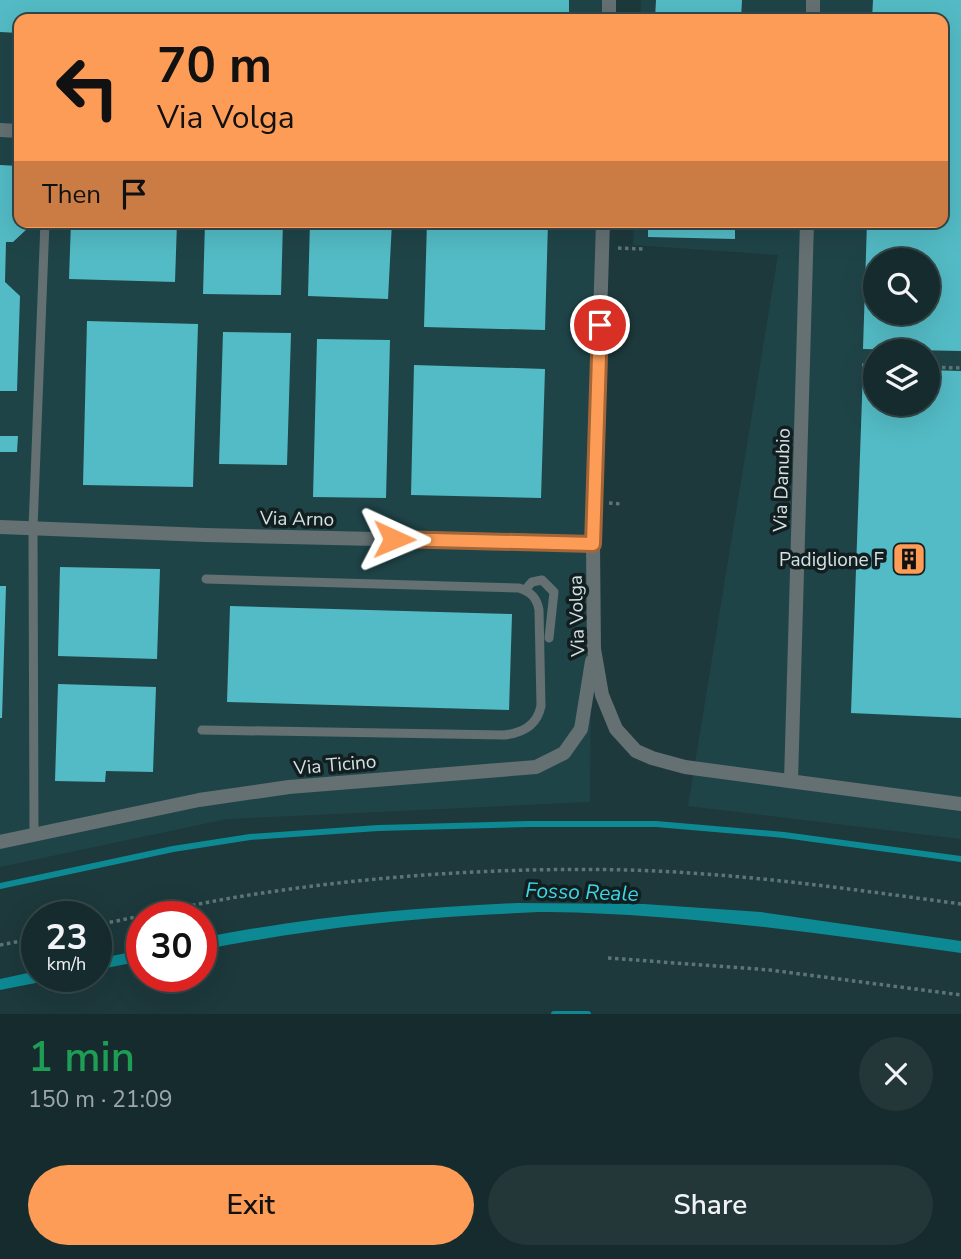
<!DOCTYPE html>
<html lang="en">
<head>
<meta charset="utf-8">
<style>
	:root { --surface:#162b2d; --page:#233739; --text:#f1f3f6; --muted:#9ea7aa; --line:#354749; --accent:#fd9c56 }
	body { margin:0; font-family:"Nunito Sans",sans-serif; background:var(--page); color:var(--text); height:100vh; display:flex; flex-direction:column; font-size:26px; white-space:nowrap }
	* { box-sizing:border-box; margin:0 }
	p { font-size:23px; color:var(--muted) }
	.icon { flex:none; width:38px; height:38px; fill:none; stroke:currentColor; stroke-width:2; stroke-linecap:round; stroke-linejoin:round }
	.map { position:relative; height:1014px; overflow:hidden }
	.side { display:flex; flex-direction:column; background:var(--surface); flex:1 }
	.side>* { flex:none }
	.banner { position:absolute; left:14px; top:14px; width:934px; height:214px; border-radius:14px; box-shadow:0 7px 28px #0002,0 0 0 2px var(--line); background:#fd9c56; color:#111; overflow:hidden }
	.fabs { position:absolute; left:863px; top:248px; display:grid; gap:14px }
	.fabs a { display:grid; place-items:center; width:77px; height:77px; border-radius:50%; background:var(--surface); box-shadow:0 7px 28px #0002,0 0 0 2px var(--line); font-size:35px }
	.speed { position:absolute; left:21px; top:901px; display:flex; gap:14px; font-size:35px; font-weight:700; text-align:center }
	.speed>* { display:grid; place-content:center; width:91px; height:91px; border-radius:50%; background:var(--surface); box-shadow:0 7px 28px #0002,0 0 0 2px var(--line); line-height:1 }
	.speed small { font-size:18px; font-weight:400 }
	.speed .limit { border:10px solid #d22; background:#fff; color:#111 }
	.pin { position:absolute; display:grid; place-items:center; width:60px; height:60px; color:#fff; margin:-30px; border:4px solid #fff; border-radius:50%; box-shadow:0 2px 7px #0007 }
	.me { position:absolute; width:77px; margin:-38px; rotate:91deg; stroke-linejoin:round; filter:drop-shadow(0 0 5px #0008) }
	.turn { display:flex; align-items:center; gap:24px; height:147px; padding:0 28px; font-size:32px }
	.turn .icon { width:91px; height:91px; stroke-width:2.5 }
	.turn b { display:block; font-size:49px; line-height:60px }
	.then { display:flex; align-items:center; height:66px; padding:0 28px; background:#0003; gap:14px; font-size:26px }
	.round { display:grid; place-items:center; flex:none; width:74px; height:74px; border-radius:37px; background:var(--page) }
	.head { display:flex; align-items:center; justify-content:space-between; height:119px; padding:0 28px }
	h1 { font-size:42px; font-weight:600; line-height:52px; color:#1e9e55 }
	.action { display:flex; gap:14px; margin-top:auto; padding:14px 28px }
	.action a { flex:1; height:80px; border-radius:42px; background:var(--accent); color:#111; font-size:28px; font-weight:600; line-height:80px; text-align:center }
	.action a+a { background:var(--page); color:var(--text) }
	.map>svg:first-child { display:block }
	.built { fill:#1f4448; fill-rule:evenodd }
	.water { fill:#0c8993 }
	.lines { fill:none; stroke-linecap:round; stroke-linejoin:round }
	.stream { stroke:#0c8993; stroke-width:6 }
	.building { fill:#53bbc5; fill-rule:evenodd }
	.path { stroke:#5e7578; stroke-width:3.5; stroke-dasharray:3.5 3.5; stroke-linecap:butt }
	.lane { stroke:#647072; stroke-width:9 }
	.street { stroke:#647072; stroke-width:14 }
	.route-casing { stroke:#a46538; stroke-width:18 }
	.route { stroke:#fd9c56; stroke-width:12 }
	.labels { text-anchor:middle; stroke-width:7; stroke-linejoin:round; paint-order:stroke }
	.street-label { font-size:19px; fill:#d3e2e4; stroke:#121e1f }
	.poi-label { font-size:19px; fill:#d3e2e4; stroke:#121e1f; text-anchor:end }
	.water-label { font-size:21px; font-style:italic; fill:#3bd8e7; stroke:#121e1f }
</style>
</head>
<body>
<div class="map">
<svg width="961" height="1014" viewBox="0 0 961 1014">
	<rect width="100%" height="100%" fill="#1d393c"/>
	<!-- built -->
	<g class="built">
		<path d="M0,0h607v19h-588v203h582l-9,320 -2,260 -363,17 -227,48z"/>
		<path d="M641,0h320v839l-273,-33 90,-551 -145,-10 1,-23h309v-203h-303zM875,261h53v52h-53zM875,352h53v52h-53z"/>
	</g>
	<!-- water -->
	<g class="water">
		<path d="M517,903l127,1 117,8 200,29v12c-137,-19 -274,-39 -412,-41 -23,0 -46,2 -69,3 -94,5 -186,17 -279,35v-12c105,-21 210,-30 316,-35z"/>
		<path d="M142,950v11l-46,9v-11z"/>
		<path d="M37,971v5l29,1 -66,13v-11z"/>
	</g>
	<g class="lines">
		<!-- stream -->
		<g class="stream">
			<path d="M0,886l173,-37 77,-12 128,-9 151,-4h127l128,11 177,24"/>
			<path d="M554,1014h34"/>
		</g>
	</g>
	<!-- building -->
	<g class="building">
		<path d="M0,0h569v19h-550v14l-19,-1z"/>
		<path d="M656,0h86l-1,19h-86z"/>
		<path d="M873,0h88v351l-98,-2 4,-127h76v-203h-71zM875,261h53v52h-53z"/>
		<path d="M0,165l19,1v56h9v6l-15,14h-7l-1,40 15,14 -3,95h-17z"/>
		<path d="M71,222h106l-2,60 -106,-3z"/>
		<path d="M205,222h78l-2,73 -78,-1z"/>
		<path d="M310,222h82l-4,77 -80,-3z"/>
		<path d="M427,222h121l-3,108 -121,-3z"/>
		<path d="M648,222h87v17l-87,-2z"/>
		<path d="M87,321l111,3 -5,163 -110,-2z"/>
		<path d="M223,332l68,1 -4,132 -68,-1z"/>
		<path d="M317,339l73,1 -4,158 -73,-1z"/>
		<path d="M414,365l131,4 -4,129 -130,-3z"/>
		<path d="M863,369h12v35h53v-34l33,1v347l-110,-5z"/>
		<path d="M0,436h18l-1,16h-17z"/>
		<path d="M60,567l100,2 -3,90 -99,-3z"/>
		<path d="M0,586h6l-4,132h-2z"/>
		<path d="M230,606l282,8 -3,96 -282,-8z"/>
		<path d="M58,684l98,3 -3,85 -47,-1 -1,11 -50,-1z"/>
	</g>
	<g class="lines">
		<!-- path -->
		<g class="path">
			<path d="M618,248l26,1"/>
			<path d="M862,365h13"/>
			<path d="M928,367l33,1"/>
			<path d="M609,503l12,1"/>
			<path d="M96,925c47,-9 94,-20 141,-28 128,-21 262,-30 391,-27 112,3 222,19 333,34"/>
			<path d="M0,945l37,-7"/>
			<path d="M608,958l162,12 191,25"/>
		</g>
		<!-- lane -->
		<g class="lane">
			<path d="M525,590l7,-8 10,-2 12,12 -5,46"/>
			<path d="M202,730l302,5c18,-2 33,-9 37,-29l-2,-96c-2,-12 -8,-18 -20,-22l-313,-9"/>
			<path d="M34,834l-1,-306 12,-306"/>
		</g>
		<!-- street -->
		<g class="street">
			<path d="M609,19v-19"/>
			<path d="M813,19v-19"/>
			<path d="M0,130l19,1"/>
			<path d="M603,222l-10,322 1,105 8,46 14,34 20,22 16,7 33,9 276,37"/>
			<path d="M0,527l205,8 388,9"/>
			<path d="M791,781l16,-559"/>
			<path d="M0,842l199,-42 90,-13 247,-20 28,-14 17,-24 11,-68"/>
		</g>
	</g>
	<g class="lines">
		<defs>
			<path id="route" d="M394,539l199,5 7,-219"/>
		</defs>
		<!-- route casing -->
		<use href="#route" class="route-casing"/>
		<!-- route -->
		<use href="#route" class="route"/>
	</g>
	<!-- icons -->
	<defs>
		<symbol id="building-square" viewBox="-11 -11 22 22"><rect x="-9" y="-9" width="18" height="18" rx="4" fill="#fd9c56" stroke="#121e1f"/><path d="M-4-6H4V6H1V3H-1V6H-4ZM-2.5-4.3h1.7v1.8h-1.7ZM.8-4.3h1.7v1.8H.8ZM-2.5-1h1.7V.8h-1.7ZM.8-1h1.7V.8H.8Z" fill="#111"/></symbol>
	</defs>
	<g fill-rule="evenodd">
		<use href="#building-square" x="890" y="540" width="38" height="38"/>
	</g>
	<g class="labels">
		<!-- street labels -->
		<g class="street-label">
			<text transform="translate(781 480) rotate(-88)" y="7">Via Danubio</text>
			<text transform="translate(297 518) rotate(1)" y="7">Via Arno</text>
			<text transform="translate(576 616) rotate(-92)" y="7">Via Volga</text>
			<text transform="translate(335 764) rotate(-5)" y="7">Via Ticino</text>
		</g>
		<!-- poi labels -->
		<g class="poi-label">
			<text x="884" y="566">Padiglione F</text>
		</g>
		<!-- water labels -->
		<g class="water-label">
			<text transform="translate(582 892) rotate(2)" y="7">Fosso Reale</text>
		</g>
	</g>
</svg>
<div class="fabs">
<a><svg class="icon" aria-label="search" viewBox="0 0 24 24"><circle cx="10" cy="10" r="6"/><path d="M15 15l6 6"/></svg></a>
<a><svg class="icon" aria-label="layers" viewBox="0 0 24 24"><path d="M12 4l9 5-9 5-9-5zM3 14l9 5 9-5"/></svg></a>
</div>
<div class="speed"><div>23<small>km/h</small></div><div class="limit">30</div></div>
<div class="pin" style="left:600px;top:325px;background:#d93025"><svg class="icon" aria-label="arrive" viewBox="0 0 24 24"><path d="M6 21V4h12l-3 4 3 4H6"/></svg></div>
<svg class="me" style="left:394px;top:539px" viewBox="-20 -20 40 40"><path d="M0-17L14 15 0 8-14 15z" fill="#fd9c56" stroke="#fff" stroke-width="4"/></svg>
<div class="banner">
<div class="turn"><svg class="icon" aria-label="left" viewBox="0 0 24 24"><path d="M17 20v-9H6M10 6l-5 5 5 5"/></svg><div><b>70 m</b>Via Volga</div></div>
<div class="then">Then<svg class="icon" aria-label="arrive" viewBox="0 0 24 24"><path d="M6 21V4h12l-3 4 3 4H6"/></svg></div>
</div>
</div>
<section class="side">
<div class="head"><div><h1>1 min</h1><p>150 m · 21:09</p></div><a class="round"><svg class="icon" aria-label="close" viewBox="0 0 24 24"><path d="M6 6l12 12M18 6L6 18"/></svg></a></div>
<div class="action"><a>Exit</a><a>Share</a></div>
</section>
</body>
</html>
